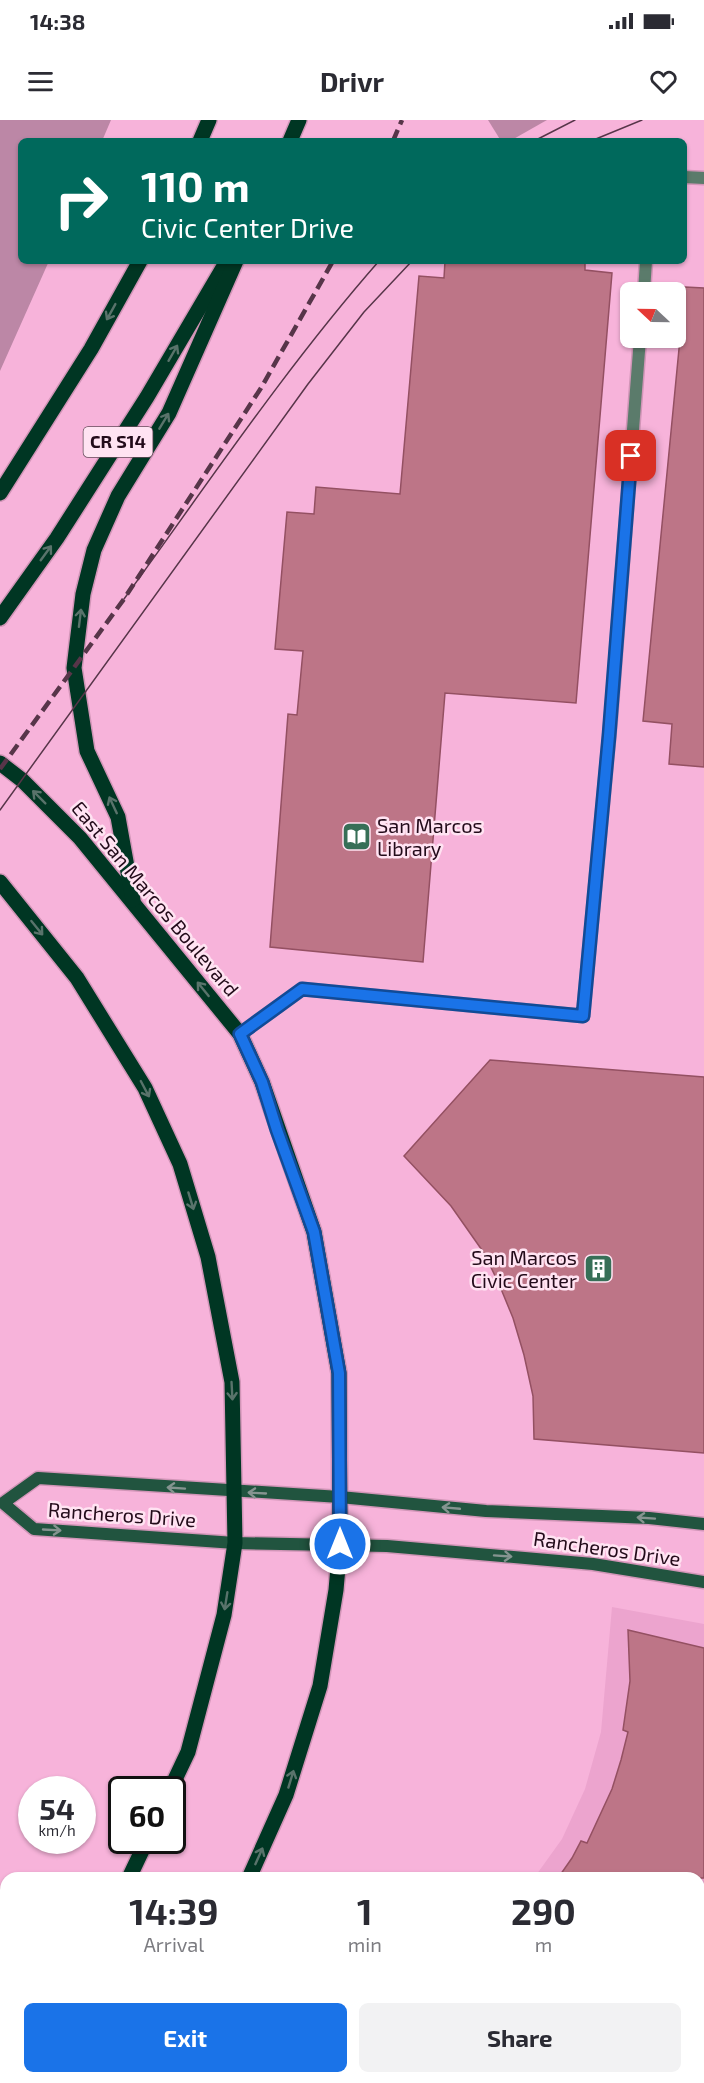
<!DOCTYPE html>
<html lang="en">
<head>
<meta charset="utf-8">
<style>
	:root { --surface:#fff; --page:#f2f2f3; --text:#2b2b33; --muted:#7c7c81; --accent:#1a73e8 }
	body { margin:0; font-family:"Exo 2",sans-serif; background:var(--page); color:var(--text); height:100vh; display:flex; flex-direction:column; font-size:22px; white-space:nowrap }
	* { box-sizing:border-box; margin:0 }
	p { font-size:20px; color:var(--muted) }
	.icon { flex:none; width:33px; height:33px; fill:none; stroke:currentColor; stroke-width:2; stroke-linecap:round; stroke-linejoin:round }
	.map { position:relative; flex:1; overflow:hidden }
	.drawer { position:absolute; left:0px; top:1752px; width:705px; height:212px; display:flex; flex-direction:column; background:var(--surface); border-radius:18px 18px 0 0; box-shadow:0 2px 4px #0004 }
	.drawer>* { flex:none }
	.guide { position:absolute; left:18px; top:18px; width:669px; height:126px; border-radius:9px; box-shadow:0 2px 4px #0004; background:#00695c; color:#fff; overflow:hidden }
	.needle { width:39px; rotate:292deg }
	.fabs { position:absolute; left:620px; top:162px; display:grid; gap:12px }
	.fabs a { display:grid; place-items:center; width:66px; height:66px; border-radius:9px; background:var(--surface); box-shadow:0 2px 4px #0004; font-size:30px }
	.speed { position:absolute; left:18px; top:1656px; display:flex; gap:12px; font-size:30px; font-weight:700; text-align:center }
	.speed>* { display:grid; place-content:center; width:78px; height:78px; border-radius:50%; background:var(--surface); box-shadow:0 2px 4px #0004; line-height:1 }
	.speed small { font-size:15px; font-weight:400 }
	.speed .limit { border:3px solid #111; border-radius:9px; background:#fff; color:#111 }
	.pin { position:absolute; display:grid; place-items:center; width:51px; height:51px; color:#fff; margin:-26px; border-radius:12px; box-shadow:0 3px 9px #0006 }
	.me { position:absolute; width:66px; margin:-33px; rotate:0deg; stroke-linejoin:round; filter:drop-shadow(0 0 4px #0008) }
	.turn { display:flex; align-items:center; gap:21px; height:126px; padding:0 24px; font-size:27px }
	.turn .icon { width:78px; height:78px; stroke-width:2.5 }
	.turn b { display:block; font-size:42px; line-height:51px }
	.eta { display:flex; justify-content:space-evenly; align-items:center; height:102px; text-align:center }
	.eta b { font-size:36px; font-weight:700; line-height:42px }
	.cta { display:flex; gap:12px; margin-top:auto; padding:12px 24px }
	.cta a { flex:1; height:69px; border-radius:9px; background:var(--accent); color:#fff; font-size:24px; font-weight:700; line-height:69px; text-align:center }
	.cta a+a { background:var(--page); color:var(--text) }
	.status { display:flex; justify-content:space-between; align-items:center; height:42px; padding:0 30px; background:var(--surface); direction:ltr }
	.status svg { height:16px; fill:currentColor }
	header { display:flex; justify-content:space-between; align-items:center; height:78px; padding:0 24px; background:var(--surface); font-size:27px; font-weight:700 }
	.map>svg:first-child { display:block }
	.built { fill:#eca4ce }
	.green { fill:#bc87a6 }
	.building { fill:#bd7587; stroke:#945062; stroke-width:1.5 }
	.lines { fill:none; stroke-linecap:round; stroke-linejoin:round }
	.street-casing { stroke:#d195b7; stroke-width:15 }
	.secondary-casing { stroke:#d195b7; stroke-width:15 }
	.primary-casing { stroke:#d195b7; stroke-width:18 }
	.street { stroke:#5b7b6b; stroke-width:12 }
	.secondary { stroke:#21543f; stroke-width:12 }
	.primary { stroke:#003623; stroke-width:15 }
	.tram { stroke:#573549; stroke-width:1.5 }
	.rail { stroke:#573549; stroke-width:4.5; stroke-dasharray:12 6; stroke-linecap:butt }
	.oneway { stroke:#59736b }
	.oneway2 { stroke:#859490 }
	.route-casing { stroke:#114b97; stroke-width:15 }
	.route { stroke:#1a73e8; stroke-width:10 }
	.labels { text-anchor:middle; stroke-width:5; stroke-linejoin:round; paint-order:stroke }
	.shield { fill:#ffe3f2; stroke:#654c5b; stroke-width:1.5 }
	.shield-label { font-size:18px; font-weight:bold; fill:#230b1a }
	.poi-label { font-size:20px; fill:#230b1a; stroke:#ffe3f2; text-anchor:start }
	.street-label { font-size:20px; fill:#230b1a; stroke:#ffe3f2 }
</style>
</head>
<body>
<div class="status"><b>14:38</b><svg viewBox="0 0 49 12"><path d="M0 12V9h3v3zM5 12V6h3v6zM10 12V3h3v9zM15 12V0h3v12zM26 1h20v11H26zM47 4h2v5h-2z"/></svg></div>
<header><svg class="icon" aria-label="menu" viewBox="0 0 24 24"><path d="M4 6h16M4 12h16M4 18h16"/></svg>Drivr<svg class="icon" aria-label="heart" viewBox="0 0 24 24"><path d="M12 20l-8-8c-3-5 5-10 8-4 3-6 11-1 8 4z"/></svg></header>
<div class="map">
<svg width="704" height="1963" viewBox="0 0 704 1963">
	<rect width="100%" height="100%" fill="#f7b3da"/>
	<!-- built -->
	<path class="built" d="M612,1487l92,17v459h-518l4,-5h509v-200h-165l28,-39 23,-50 16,-57z"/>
	<!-- green -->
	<g class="green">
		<path d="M0,0h111l-9,21h-81v120h28l-49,110z"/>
		<path d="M488,0h59l-37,21h-9z"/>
	</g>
	<!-- building -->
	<g class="building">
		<path d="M445,141h140v9l27,3 -36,430 -131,-10 -22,269 -153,-15 18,-233 9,1 6,-64 -28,-2 12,-137 27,2 2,-27 84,7 19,-218 25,2z"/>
		<path d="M685,167l19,1v479l-35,-3 3,-40 -29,-3z"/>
		<path d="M490,940l214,17v376l-170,-14 -1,-43 -9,-41 -11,-37 -14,-34 -15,-31 -33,-47 -47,-50z"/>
		<path d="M628,1510l76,18v230h-146l14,-20 9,-17 6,2 25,-54 9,-29 7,-28 -5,-2 7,-49z"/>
	</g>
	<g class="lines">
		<defs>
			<g id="street">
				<path d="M684,57l20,1"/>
				<path d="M644,172l2,-31"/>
				<path d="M240,914l62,-45 281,27 28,-299 29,-379"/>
			</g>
			<path id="secondary" d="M704,1404l-55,-6 -163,-7 -146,-14 -302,-19 -35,25 31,26 201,14 152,3 206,18 111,18"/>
			<g id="primary">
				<path d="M200,21l9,-21"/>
				<path d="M290,21l9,-21"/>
				<path d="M0,373l91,-144 49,-88"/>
				<path d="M0,498l57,-80 90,-141 80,-136"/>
				<path d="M0,643l22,17 58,58 160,196 22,48 52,150 25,141 1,171 -4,46 -16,96 -34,109 -37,83"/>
				<path d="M0,762l77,96 68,110 35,76 28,93 24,125 3,161 -11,72 -36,137 -18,38"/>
				<path d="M133,780l-15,-83 -31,-66 -13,-83 9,-74 11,-44 24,-54 51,-83 67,-152"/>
				<path d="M129,1758l18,-38"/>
				<path d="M0,1947l6,-9"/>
				<path d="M121,1963l4,-5"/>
			</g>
		</defs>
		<!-- street casing -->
		<use href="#street" class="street-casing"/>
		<!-- secondary casing -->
		<use href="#secondary" class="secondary-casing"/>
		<!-- primary casing -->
		<use href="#primary" class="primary-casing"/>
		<!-- street -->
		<use href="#street" class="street"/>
		<!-- secondary -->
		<use href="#secondary" class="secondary"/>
		<!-- primary -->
		<use href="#primary" class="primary"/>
		<!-- tram -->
		<g class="tram">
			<path d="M534,21l41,-21"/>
			<path d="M591,21l51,-21"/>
			<path d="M124,479c83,-114 162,-232 255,-338"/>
			<path d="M0,690l308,-426 56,-72 48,-51"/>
		</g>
		<!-- rail -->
		<g class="rail">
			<path d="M393,21l9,-21"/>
			<path d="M0,649l124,-170 137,-211 72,-127"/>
		</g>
	</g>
	<!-- one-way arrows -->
	<defs><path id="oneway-shaft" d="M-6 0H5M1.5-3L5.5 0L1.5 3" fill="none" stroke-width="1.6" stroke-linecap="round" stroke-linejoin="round" transform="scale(1.5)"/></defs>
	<g class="oneway">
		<use href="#oneway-shaft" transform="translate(111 192) rotate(119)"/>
		<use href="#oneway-shaft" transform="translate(173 233) rotate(-60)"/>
		<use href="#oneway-shaft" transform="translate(164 301) rotate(-59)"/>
		<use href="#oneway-shaft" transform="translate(46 433) rotate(-54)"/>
		<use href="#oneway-shaft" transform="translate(80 498) rotate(-83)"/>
		<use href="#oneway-shaft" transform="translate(39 677) rotate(-135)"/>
		<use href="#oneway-shaft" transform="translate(113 685) rotate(-115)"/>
		<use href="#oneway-shaft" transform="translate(37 808) rotate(51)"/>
		<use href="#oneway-shaft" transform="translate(203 869) rotate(-129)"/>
		<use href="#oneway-shaft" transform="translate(145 969) rotate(62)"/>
		<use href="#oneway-shaft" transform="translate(191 1081) rotate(73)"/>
		<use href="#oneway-shaft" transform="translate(232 1271) rotate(87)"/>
		<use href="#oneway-shaft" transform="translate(226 1481) rotate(99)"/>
		<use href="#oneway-shaft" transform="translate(291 1659) rotate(-73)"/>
		<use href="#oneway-shaft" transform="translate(259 1736) rotate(-66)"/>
	</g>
	<g class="oneway2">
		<use href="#oneway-shaft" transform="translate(176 1368) rotate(-176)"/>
		<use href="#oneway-shaft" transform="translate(257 1373) rotate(-177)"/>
		<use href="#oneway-shaft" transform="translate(451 1388) rotate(-175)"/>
		<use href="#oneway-shaft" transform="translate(646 1398) rotate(-176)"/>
		<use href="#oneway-shaft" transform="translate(52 1410) rotate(3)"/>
		<use href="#oneway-shaft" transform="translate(503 1436) rotate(4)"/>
	</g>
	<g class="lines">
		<defs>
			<path id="route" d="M340,1424l-1,-171 -25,-141 -37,-102 -15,-48 -22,-48 62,-45 281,27 26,-280 22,-280"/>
		</defs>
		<!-- route casing -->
		<use href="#route" class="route-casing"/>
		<!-- route -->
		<use href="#route" class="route"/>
	</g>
	<!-- icons -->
	<defs>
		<symbol id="library-square" viewBox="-11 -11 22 22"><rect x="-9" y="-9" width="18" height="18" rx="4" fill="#376f57" stroke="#ffe3f2"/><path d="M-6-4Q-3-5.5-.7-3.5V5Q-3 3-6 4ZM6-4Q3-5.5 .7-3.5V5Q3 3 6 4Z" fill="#fff"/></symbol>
		<symbol id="building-square" viewBox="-11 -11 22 22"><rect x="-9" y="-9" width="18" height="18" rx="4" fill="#376f57" stroke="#ffe3f2"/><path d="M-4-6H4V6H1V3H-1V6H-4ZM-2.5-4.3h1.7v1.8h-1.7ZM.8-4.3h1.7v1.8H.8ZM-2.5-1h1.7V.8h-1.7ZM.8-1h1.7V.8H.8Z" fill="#fff"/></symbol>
	</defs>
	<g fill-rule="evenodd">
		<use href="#library-square" x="340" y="700" width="33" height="33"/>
		<use href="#building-square" x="582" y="1132" width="33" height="33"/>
	</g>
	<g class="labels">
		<!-- shield labels -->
		<rect class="shield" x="83.5" y="307" width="69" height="30" rx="4.5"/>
		<g class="shield-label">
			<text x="118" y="328">CR S14</text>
		</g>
		<!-- poi labels -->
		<g class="poi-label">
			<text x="377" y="713">San Marcos<tspan x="377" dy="23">Library</tspan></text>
			<text x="577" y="1145" text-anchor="end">San Marcos<tspan x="577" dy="23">Civic Center</tspan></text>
		</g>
		<!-- street labels -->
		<g class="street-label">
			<text transform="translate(155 779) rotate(50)" y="7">East San Marcos Boulevard</text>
			<text transform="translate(122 1395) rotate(4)" y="7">Rancheros Drive</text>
			<text transform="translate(607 1429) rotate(8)" y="7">Rancheros Drive</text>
		</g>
	</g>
</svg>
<div class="fabs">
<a><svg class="needle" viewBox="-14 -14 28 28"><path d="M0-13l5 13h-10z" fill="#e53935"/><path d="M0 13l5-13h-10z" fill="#7c7c81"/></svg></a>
</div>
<div class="speed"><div>54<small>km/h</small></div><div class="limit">60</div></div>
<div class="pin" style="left:631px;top:336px;background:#d93025"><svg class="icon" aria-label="arrive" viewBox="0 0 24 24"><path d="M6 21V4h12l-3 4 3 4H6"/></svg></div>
<svg class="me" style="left:340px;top:1424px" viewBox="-20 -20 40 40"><circle r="17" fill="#1a73e8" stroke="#fff" stroke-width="3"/><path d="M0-11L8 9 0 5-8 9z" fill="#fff"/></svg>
<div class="guide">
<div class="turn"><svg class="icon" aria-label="right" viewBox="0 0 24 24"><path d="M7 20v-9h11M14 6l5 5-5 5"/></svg><div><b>110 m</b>Civic Center Drive</div></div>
</div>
<section class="drawer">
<div class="eta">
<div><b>14:39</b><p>Arrival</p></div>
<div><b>1</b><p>min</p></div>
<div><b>290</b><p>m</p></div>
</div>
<div class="cta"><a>Exit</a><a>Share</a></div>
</section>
</div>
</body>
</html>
